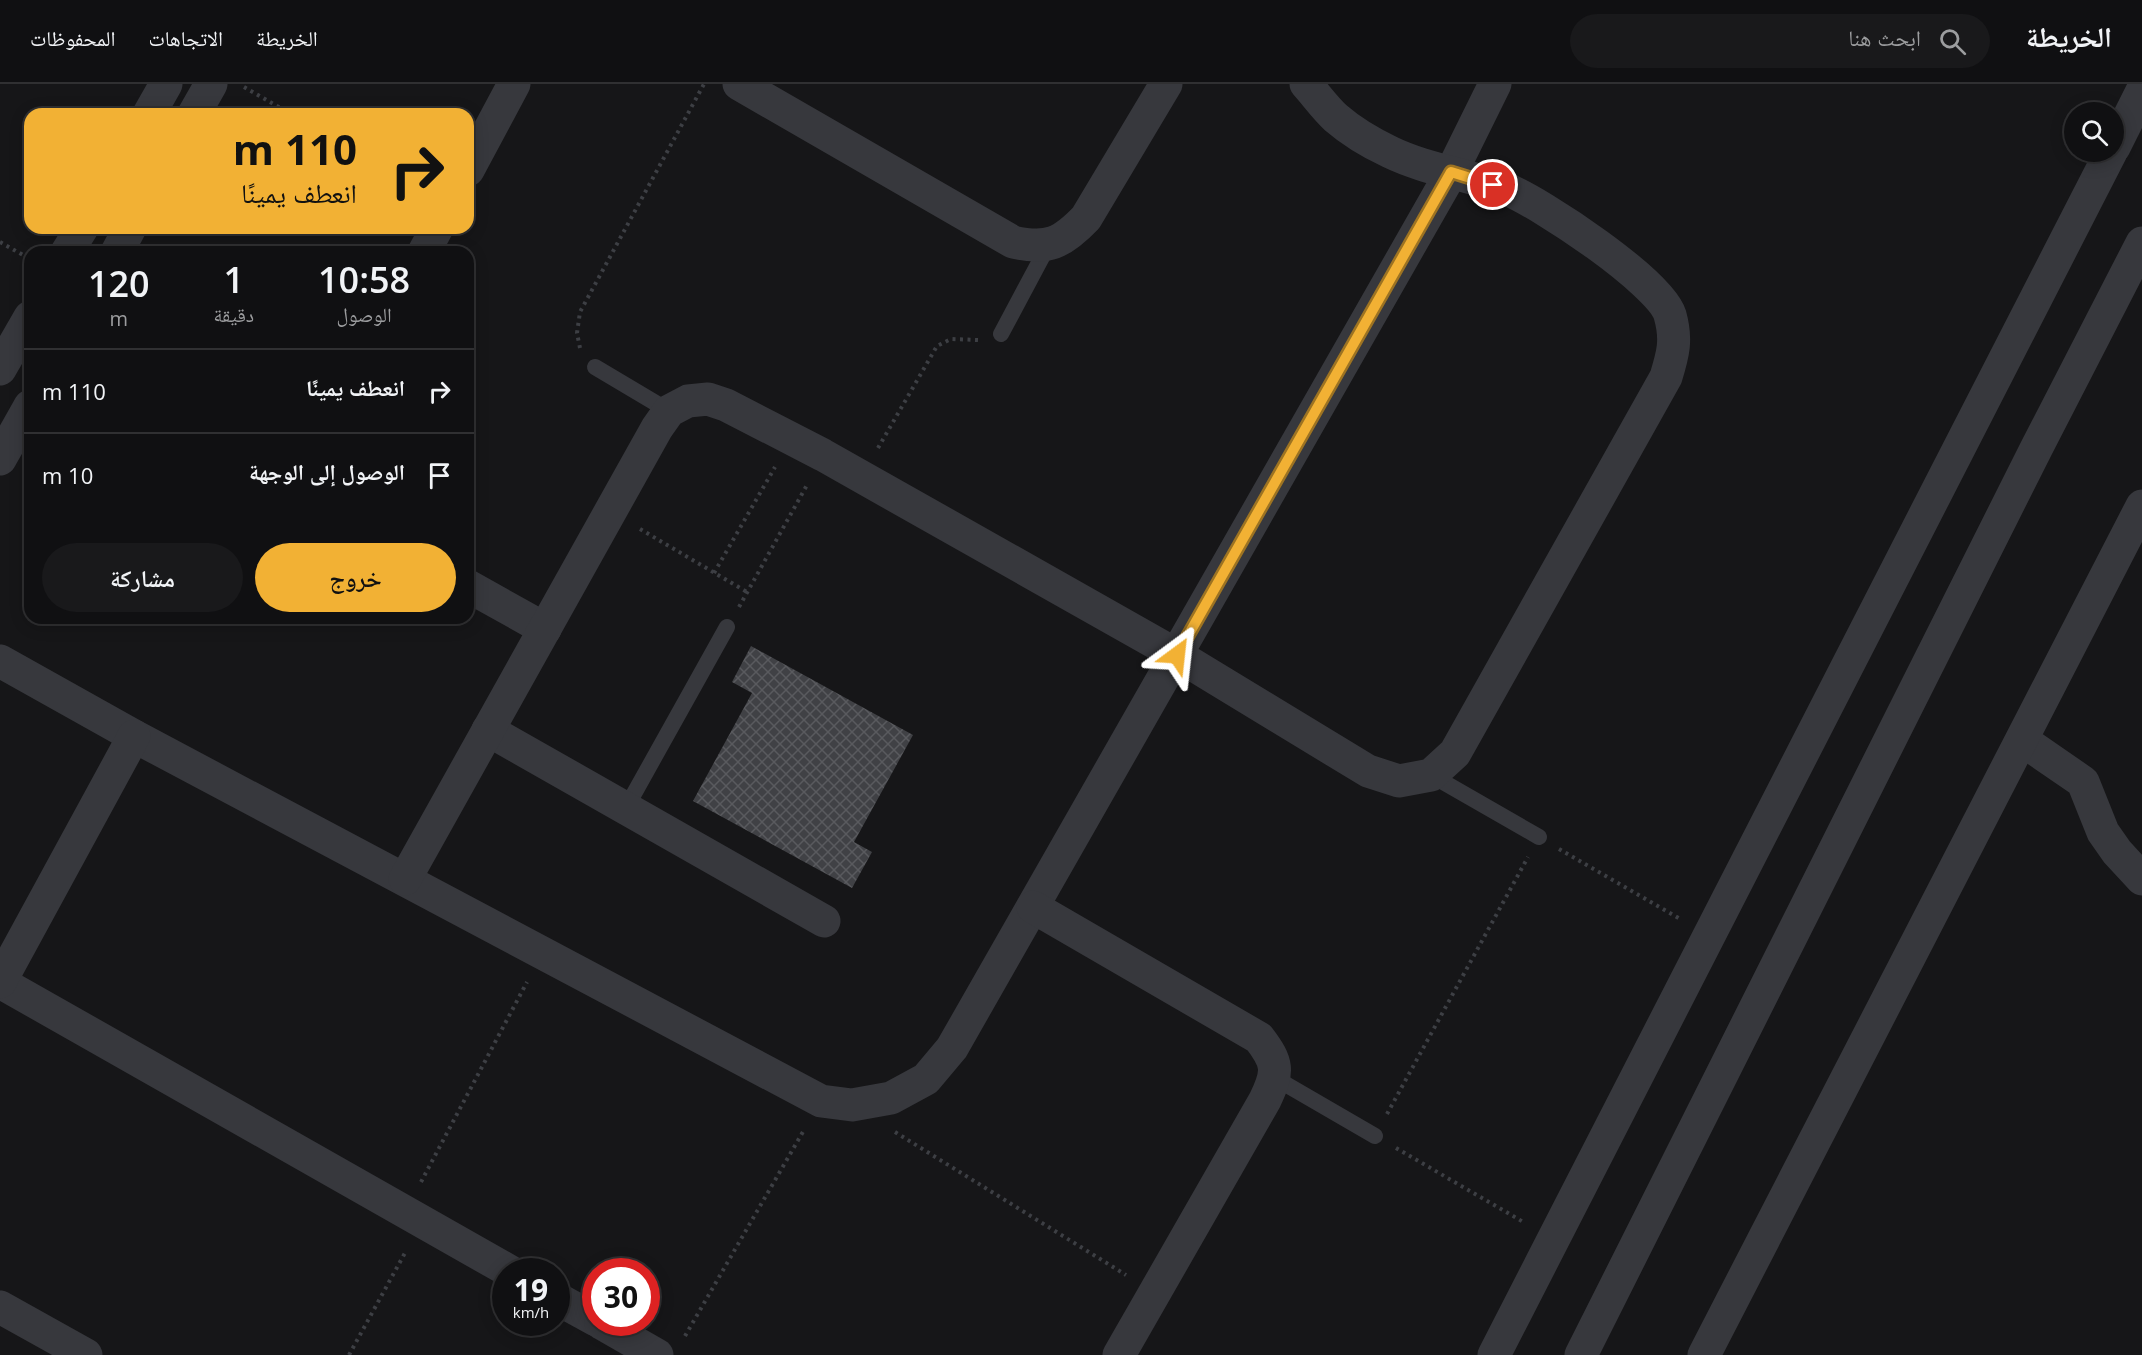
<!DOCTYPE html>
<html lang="ar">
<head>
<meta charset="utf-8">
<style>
	:root { --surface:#101012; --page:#19191b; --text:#f1f3f6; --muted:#9c9d9f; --line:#303032; --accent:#f2b134 }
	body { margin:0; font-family:"Open Sans","Noto Naskh Arabic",sans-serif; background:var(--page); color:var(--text); direction:rtl; height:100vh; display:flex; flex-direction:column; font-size:22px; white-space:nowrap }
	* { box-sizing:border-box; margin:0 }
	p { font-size:20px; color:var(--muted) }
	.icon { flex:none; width:33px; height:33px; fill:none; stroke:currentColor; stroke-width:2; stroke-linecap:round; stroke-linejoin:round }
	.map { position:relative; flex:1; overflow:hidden; direction:ltr }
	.panel { position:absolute; left:24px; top:162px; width:450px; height:378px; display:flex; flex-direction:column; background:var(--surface); border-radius:18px; box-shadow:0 3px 15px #0003,0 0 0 2px var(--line); direction:rtl }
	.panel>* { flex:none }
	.top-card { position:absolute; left:24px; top:24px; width:450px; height:126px; border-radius:18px; box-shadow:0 3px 15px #0003,0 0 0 2px var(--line); direction:rtl; background:#f2b134; color:#111; overflow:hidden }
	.tools { position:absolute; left:2064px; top:18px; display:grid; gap:12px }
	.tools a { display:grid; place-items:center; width:60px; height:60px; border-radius:50%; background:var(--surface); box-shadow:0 3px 15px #0003,0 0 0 2px var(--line); font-size:30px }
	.speed { position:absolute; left:492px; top:1174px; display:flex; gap:12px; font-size:30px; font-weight:700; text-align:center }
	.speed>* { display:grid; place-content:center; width:78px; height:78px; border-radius:50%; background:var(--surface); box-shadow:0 3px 15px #0003,0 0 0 2px var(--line); line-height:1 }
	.speed small { font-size:15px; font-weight:400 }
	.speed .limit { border:9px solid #d22; background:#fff; color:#111 }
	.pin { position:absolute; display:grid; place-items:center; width:51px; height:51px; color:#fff; margin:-26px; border:3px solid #fff; border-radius:50%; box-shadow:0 2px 6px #0007 }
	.me { position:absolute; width:66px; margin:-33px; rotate:30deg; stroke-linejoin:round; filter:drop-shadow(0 0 4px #0008) }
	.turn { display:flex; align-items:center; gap:21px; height:126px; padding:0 18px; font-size:27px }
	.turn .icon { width:78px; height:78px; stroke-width:2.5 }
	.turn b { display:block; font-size:42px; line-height:51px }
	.eta { display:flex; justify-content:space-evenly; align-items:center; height:102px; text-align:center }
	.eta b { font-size:36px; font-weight:600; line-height:42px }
	.button { display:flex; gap:12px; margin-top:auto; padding:12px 18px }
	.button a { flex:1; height:69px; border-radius:36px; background:var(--accent); color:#111; font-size:24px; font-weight:600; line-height:69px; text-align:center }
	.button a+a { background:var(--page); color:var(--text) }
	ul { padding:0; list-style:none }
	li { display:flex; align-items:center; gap:18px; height:84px; padding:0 18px; border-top:2px solid var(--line) }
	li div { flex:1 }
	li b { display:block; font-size:22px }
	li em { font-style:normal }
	header { display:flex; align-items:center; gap:36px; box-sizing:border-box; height:84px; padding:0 30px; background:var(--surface); border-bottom:2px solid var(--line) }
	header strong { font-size:28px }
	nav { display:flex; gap:33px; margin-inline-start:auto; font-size:21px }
	.search { width:420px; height:54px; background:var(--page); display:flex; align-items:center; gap:15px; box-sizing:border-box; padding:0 21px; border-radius:33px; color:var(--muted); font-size:22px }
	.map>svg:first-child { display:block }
	.building { fill:url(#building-cross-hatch) }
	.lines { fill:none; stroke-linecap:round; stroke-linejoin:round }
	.path { stroke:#3d3f44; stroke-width:4; stroke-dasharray:3 4.5; stroke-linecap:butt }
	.lane { stroke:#37383d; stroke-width:16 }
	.street { stroke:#37383d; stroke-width:33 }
	.route-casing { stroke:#9d7322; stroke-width:15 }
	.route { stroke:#f2b134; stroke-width:10 }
</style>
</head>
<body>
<header>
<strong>الخريطة</strong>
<div class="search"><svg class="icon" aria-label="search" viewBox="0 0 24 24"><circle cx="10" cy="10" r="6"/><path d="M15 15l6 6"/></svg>ابحث هنا</div>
<nav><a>الخريطة</a><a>الاتجاهات</a><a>المحفوظات</a></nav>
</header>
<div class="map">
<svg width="2142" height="1271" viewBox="0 0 2142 1271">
	<defs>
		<pattern id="building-cross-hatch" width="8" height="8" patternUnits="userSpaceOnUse" patternTransform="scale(1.5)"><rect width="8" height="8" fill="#404145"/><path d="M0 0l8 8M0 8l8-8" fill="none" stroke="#595a5e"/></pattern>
	</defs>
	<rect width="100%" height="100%" fill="#161618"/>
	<!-- building -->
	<path class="building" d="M751,562l162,89 -59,107 18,10 -20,36 -159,-87 59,-108 -20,-11z"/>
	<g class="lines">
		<!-- path -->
		<g class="path">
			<path d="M244,3l47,27"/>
			<path d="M0,158l30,17"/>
			<path d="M580,264l-3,-15 3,-21 124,-228"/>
			<path d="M878,364l59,-102 14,-7 27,1"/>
			<path d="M640,445l107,63"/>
			<path d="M714,489l61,-106"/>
			<path d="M739,523l68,-122"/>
			<path d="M1559,765l121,70"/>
			<path d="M1387,1030l141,-257"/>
			<path d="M895,1048l231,143"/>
			<path d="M1396,1064l129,75"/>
			<path d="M421,1098l106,-200"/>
			<path d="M685,1252l119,-206"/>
			<path d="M349,1271l57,-104"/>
		</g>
		<!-- lane -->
		<g class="lane">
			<path d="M1001,250l48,-90"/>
			<path d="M595,283l74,44"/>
			<path d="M1431,691l108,62"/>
			<path d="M626,724l101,-181"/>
			<path d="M1275,994l100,58"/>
		</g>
		<!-- street -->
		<g class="street">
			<path d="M739,0l274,158c35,8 49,1 73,-24l80,-134"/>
			<path d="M149,30l17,-30"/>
			<path d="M194,30l17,-30"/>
			<path d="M2114,63l28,-56"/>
			<path d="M468,86l46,-86"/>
			<path d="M67,168l15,-24"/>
			<path d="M117,168l13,-24"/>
			<path d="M424,168l13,-24"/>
			<path d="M0,285l30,-52"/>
			<path d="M0,375l30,-53"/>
			<path d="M468,502l77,43"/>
			<path d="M0,577l134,75 687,365 31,4 39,-7 35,-19 26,-31 499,-875 44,-89"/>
			<path d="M488,646l336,191"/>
			<path d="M2022,656l61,42 20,50 14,20 25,27"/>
			<path d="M405,795l252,-451 12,-17 19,-10 20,-2 18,6 97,50 354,200 191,116 31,10 32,-6 24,-22 211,-376c7,-23 11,-37 4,-62 -10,-33 -130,-113 -164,-126 -38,-15 -79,-19 -116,-37 -19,-9 -39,-21 -54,-34 -11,-10 -20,-23 -30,-34"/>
			<path d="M1033,823l226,131c19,25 20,33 6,62l-146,255"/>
			<path d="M0,898l511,290"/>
			<path d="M0,898l134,-246"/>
			<path d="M556,1214l40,22"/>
			<path d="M0,1223l86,48"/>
			<path d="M601,1239l56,32"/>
			<path d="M1494,1271l617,-1203"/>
			<path d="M1581,1271l456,-908 105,-204"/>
			<path d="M1704,1271l438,-849"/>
		</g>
	</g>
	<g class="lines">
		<defs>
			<path id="route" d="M1177,571l274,-483 42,13"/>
		</defs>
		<!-- route casing -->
		<use href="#route" class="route-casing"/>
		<!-- route -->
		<use href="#route" class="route"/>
	</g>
</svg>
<div class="tools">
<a><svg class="icon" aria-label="search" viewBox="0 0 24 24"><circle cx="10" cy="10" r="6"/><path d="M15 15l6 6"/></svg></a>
</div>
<div class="speed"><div>19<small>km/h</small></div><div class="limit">30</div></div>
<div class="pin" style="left:1493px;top:101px;background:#d93025"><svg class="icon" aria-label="arrive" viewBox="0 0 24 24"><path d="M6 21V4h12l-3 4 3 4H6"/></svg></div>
<svg class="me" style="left:1177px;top:571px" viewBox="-20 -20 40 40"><path d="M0-17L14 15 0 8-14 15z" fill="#f2b134" stroke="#fff" stroke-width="4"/></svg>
<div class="top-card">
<div class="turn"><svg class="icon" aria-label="right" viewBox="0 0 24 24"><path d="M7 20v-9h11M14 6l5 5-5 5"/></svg><div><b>110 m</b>انعطف يمينًا</div></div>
</div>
<section class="panel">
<div class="eta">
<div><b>10:58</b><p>الوصول</p></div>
<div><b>1</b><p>دقيقة</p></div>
<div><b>120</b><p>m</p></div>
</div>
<ul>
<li><svg class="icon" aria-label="right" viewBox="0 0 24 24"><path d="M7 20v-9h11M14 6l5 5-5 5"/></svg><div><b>انعطف يمينًا</b></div><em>110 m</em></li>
<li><svg class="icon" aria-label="arrive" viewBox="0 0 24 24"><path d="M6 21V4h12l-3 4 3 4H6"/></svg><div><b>الوصول إلى الوجهة</b></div><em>10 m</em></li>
</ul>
<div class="button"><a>خروج</a><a>مشاركة</a></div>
</section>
</div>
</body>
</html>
